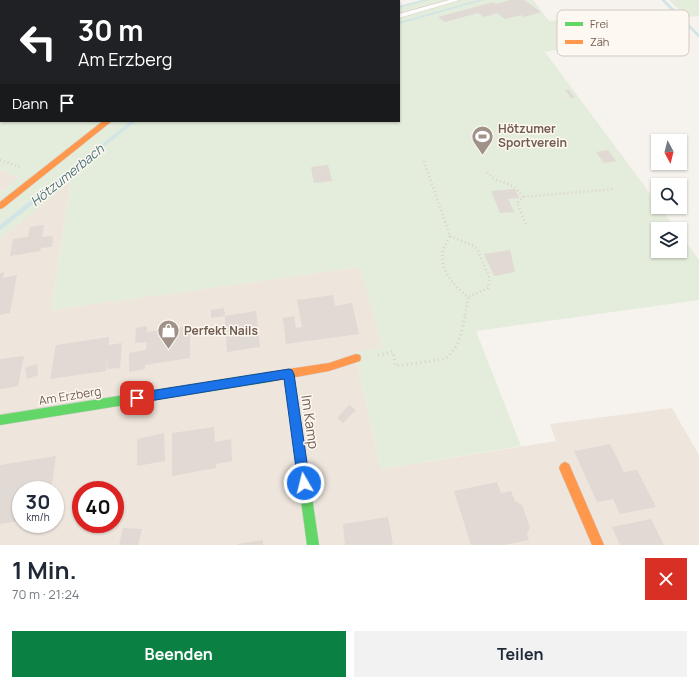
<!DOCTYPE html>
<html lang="de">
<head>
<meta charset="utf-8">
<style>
	:root { --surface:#fff; --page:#f2f2f3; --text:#1f2937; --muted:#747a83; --accent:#0b8043 }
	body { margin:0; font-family:Manrope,sans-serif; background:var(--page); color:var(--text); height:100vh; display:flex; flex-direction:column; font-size:15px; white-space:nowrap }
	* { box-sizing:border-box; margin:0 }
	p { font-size:13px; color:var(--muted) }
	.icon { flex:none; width:22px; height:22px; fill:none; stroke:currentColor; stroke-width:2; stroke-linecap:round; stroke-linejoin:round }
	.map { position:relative; height:545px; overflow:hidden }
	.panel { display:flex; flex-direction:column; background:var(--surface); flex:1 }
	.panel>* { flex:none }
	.top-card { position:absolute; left:0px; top:0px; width:400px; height:122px; box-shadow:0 1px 3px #0004; background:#202124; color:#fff; overflow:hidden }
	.needle { width:26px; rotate:173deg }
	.buttons { position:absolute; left:651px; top:134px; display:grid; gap:8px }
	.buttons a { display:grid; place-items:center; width:36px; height:36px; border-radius:0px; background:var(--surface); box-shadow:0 1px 3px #0004; font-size:20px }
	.speed { position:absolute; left:12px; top:481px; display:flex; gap:8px; font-size:20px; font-weight:700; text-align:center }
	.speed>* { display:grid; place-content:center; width:52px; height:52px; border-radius:50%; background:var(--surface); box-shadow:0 1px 3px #0004; line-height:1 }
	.speed small { font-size:10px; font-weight:400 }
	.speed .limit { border:6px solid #d22; background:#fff; color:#111 }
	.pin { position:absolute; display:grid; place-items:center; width:34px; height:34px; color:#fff; margin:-17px; border-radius:8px; box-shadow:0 2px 6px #0006 }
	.me { position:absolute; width:44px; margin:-22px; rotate:352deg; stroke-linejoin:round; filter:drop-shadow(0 0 3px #0008) }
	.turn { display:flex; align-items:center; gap:14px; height:84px; padding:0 12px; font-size:18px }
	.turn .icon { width:52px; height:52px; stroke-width:2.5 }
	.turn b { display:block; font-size:28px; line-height:34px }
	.then { display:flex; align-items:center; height:38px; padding:0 12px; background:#0003; gap:8px; font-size:15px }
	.round { display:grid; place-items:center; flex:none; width:42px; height:42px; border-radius:0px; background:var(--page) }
	.headline { display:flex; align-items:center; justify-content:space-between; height:68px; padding:0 12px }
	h1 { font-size:24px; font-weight:700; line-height:30px }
	.primary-button { display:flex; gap:8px; margin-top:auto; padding:8px 12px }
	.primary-button a { flex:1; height:46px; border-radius:0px; background:var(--accent); color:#fff; font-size:16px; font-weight:700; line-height:46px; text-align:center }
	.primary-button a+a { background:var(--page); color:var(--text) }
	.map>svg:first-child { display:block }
	.residential { fill:#eee6dd; fill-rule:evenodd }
	.green { fill:#e4ecdb }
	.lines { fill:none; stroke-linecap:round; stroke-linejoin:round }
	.stream { fill:#d1e4e6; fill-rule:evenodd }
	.building { fill:#e0d9d4 }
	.lane-casing { stroke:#d4cfc9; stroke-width:1 }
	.fast-casing { stroke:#d4cfc9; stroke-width:1 }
	.slow-casing { stroke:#d4cfc9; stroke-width:1 }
	.path-far1 { stroke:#d8d1cd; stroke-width:2.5; stroke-dasharray:1 3; stroke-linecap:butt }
	.path { stroke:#d8d1cd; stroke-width:3; stroke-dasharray:1 3.5; stroke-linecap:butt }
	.lane { fill:#fefdfc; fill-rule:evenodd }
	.fast { fill:#63d668; fill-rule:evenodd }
	.slow { fill:#ff974d; fill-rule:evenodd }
	.route { fill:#1a73e8; stroke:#114b97 }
	.labels { text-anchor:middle; stroke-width:3; stroke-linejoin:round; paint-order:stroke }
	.poi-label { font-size:12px; font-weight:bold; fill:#725d51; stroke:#fdf8f1; text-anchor:start }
	.street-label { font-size:12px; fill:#725d51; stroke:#fdf8f1 }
	.water-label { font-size:13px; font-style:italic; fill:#4a737b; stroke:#fdf8f1 }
	.near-street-label { font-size:14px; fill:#725d51; stroke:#fdf8f1 }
	.key { fill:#fdf8f1; stroke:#d3cac1; stroke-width:1 }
	.key-label { font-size:11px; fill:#725d51 }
</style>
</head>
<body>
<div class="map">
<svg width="699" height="545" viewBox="0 0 699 545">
	<rect width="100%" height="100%" fill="#f6f3ee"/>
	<!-- residential -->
	<g class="residential">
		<path d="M2,170l17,8 -19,14v-21z"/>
		<path d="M71,181l-20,129 310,-43 21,81 -27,5 26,116 175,-28 -6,-17 122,-16 27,47v90h-699v-306zM21,490h34v34h-34zM81,490h34v34h-34z"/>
	</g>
	<!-- green -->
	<g class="green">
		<path d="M426,0h107l16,21 37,-3 18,21 -59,13 113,152v3h2l16,22h-18v22h22v-17l19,26v40l-223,31 45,115 -140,23 -26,-117 27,-4 -22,-81 -309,43 20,-128 -71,57v-47l19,-14 -17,-8 -2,1v-99l1,49h398v-114z"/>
		<path d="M669,0h30v16l-12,1z"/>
	</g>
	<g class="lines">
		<!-- stream -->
		<g class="stream">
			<path d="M422,0h6l-29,8v-2z"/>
			<path d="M478,0h6l-85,24v-2z"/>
			<path d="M661,0h4l34,34v3h-1z"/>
			<path d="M131,121h5l-134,108 -2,1v-5z"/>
		</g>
	</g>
	<!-- building -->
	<g class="building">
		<path d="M510,0h14l17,12 -17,5 -3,-2 -16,4 -8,-6 -13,4 -6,-4 -33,9 -7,-5 56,-15 2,2z"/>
		<path d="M565,90h4l6,8h-4z"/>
		<path d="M608,150l8,11 -12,2 -8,-11z"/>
		<path d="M328,165l4,16 -18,2 -3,-16z"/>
		<path d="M515,189l4,9 -11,1 6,13 -14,1 -9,-22z"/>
		<path d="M44,225l-2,12 11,-1 -1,11 -11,1 -1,3 -30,5 3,-17 15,-2 2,-10z"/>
		<path d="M510,250l5,22 -21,4 -10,-22z"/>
		<path d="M4,272l-1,6 14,-3 -7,38 -10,2v-42z"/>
		<path d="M333,295l2,11 17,-3 7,31 -73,10 -3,-26 11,-2 2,12 6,-1 -5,-27z"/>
		<path d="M224,308l1,8 -14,2v-8z"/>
		<path d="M256,311l4,36 -33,5 -2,-36z"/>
		<path d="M147,326v6l43,-6v32l-45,7v4l-16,3v-19l17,-3 1,-8 -12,1 1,-15z"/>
		<path d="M109,337v8l13,-2 -2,25 -13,1v-10l-1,12 -56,8 6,-34z"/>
		<path d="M24,356l-6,30 -18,3v-30z"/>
		<path d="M37,364l1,11 -11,4 -2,-11z"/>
		<path d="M349,405l7,5 -13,13 -6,-5z"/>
		<path d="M214,427l1,15 16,-3 1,22 -16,3v4l-44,8v-43z"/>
		<path d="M164,433l1,28 -28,5v-27z"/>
		<path d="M610,444l14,28 13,-2 19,37 -36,7 -7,-15 -16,3 -23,-51z"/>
		<path d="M56,456l-5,34h-30v31l-21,3v-59z"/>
		<path d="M497,482l4,11 10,-2 4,10 7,4 8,22 -3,7 2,6 -25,5h-33l-17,-54z"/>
		<path d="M388,517l5,28h-48l-2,-21z"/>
		<path d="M651,519l13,26h-44l-8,-18z"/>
		<path d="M123,528l19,1 -4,16h-19z"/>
		<path d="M263,540v5h-25v-1z"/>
	</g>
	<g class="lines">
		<defs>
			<path id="lane" d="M449,0h11l-61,18v-4z"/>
			<g id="fast">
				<rect x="173" y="0" width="6" height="1"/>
				<path d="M289,369l4,2 1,3 25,171h-12l-23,-171 1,-3z"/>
				<path d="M269,372l4,2 1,3 -1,3 -4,2 -269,43v-10z"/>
			</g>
			<g id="slow">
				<path d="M103,121h9l-109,87 -3,1v-7z"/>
				<path d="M356,354l4,1 1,3 -1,3 -31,10 -60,11 -4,-2 -1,-3 1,-3 4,-2 60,-9z"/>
				<path d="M565,462l4,2 35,81h-12l-33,-77 2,-4z"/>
			</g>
		</defs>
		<!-- lane casing -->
		<use href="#lane" class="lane-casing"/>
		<!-- fast casing -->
		<use href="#fast" class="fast-casing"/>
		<!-- slow casing -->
		<use href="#slow" class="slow-casing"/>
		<!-- path-far1 -->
		<g class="path-far1">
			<path d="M0,160l20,7"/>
			<path d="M424,161l26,75c-2,5 -6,9 -7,15 -4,19 11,35 25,46l-3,19"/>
			<path d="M487,172c11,15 23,5 36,25"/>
			<path d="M526,224l-9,-21 6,-6 91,-8"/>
			<path d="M450,236l24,10 4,5 12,28 -2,9 -20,9"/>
		</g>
		<!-- path -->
		<path class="path" d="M378,355l15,-3 3,14 49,-7c14,-10 17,-28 20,-44"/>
		<!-- lane -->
		<use href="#lane" class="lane"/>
		<!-- fast -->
		<use href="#fast" class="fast"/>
		<!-- slow -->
		<use href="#slow" class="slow"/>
	</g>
	<!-- route -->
	<path class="route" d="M289,369l3,1 2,4 16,109 -2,4 -4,2 -4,-2 -2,-4 -14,-104 -147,24 -4,-2 -2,-3 2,-3 4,-2z"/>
	<!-- icons -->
	<defs>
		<symbol id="stadium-pin" viewBox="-11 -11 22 30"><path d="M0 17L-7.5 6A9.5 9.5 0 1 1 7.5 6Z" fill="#a09288" stroke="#fdf8f1"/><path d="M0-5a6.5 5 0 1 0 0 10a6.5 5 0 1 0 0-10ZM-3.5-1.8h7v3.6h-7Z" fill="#fff"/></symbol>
		<symbol id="shop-pin" viewBox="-11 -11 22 30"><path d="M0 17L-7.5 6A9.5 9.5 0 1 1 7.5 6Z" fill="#a09288" stroke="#fdf8f1"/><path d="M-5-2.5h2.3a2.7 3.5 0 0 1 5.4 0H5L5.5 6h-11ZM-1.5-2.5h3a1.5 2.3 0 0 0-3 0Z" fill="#fff"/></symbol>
	</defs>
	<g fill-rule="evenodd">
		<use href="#stadium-pin" x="470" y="124" width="25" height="34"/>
		<use href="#shop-pin" x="156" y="318" width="25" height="34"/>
	</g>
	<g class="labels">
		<!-- poi labels -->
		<g class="poi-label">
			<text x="498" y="133">Hötzumer<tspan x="498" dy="14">Sportverein</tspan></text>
			<text x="184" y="335">Perfekt Nails</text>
		</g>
		<!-- street labels -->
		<g class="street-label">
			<text transform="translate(70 396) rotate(-9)" y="4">Am Erzberg</text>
		</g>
		<!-- water labels -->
		<g class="water-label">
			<text transform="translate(67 175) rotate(-39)" y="5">Hötzumerbach</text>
		</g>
		<!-- near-street labels -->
		<g class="near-street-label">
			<text transform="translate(310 422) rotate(82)" y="5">Im Kamp</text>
		</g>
	</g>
	<!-- legend -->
	<rect x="557" y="10" width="132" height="46" rx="6" class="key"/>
	<rect x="565" y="22" width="18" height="4" fill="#63d668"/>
	<rect x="565" y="40" width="18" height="4" fill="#ff974d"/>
	<g class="key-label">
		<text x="590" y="28">Frei</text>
		<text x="590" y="46">Zäh</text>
	</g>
</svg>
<div class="buttons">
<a><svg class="needle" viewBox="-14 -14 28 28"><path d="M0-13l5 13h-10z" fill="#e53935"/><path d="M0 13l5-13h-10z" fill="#747a83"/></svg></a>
<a><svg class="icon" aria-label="search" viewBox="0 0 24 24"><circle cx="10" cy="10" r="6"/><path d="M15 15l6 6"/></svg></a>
<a><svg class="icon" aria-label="layers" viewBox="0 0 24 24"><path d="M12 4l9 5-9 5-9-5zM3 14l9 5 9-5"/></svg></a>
</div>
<div class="speed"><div>30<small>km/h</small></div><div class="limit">40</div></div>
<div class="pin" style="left:137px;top:398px;background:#d93025"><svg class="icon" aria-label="arrive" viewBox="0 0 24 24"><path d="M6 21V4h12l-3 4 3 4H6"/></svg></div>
<svg class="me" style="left:304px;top:483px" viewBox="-20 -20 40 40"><circle r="17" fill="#1a73e8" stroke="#fff" stroke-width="3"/><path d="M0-11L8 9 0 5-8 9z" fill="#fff"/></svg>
<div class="top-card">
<div class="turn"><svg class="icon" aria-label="left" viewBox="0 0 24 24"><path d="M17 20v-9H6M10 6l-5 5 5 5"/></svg><div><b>30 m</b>Am Erzberg</div></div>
<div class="then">Dann<svg class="icon" aria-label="arrive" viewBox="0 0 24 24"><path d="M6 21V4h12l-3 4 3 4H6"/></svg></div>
</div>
</div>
<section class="panel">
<div class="headline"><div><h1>1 Min.</h1><p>70 m · 21:24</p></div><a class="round" style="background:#d93025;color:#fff"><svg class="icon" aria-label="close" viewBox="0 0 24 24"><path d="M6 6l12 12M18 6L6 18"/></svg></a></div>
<div class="primary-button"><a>Beenden</a><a>Teilen</a></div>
</section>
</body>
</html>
